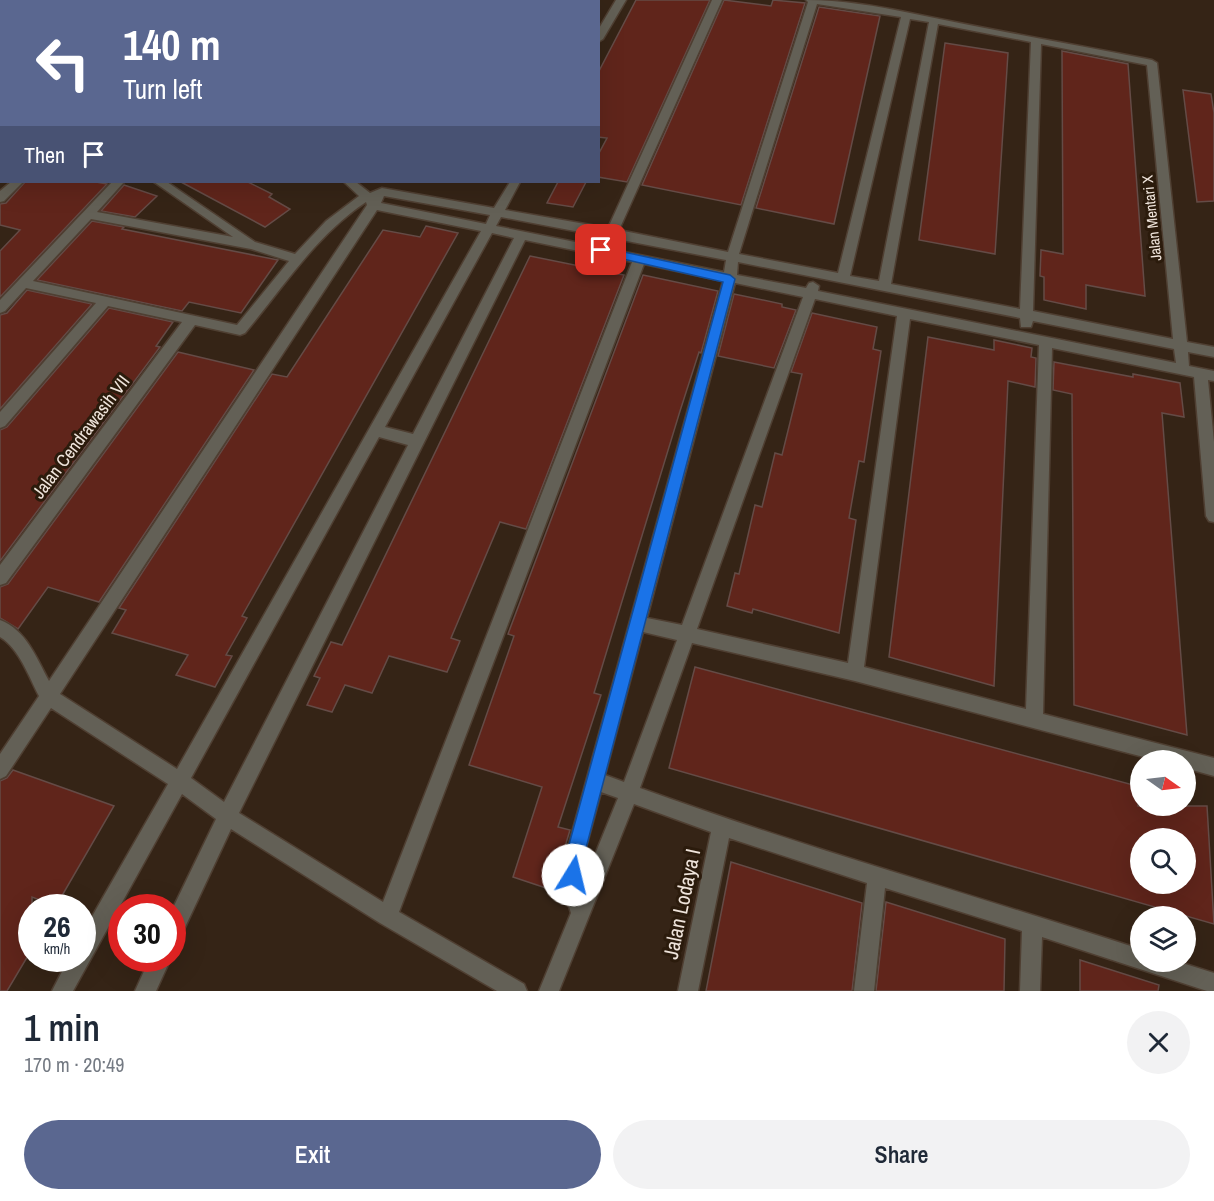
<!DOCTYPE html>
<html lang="en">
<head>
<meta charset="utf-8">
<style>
	:root { --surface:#fff; --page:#f2f2f3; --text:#1f2937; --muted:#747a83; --accent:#5a6790 }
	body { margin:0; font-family:"Archivo Narrow",sans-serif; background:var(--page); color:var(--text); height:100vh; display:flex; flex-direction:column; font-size:22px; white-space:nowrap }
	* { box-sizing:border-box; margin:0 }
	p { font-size:20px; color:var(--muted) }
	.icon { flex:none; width:33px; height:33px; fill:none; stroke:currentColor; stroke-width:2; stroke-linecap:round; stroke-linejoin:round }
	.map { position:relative; height:991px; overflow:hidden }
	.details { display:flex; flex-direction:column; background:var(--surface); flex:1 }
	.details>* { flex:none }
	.hud { position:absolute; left:0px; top:0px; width:600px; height:183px; box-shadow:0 6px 24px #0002; background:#5a6790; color:#fff; overflow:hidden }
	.needle { width:39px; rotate:104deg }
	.controls { position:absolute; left:1130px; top:750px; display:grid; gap:12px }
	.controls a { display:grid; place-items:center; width:66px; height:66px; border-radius:50%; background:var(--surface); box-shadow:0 6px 24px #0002; font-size:30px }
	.speed { position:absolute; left:18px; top:894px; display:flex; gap:12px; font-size:30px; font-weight:700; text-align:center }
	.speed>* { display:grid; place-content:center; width:78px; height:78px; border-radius:50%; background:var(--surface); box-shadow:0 6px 24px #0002; line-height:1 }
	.speed small { font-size:15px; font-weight:400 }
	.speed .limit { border:9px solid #d22; background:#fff; color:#111 }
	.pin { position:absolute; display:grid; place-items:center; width:51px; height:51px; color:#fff; margin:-26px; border-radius:12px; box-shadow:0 3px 9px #0006 }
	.me { position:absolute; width:66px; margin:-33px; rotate:9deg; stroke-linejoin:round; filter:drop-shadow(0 0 4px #0008) }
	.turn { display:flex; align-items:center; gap:21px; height:126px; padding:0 24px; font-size:27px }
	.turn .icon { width:78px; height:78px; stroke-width:2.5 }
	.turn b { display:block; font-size:42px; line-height:51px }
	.then { display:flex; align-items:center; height:57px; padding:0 24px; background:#0003; gap:12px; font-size:22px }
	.round { display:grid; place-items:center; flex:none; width:63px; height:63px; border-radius:32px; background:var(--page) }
	.headline { display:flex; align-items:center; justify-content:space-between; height:102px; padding:0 24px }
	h1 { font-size:36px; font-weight:600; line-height:45px }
	.primary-button { display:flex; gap:12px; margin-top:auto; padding:12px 24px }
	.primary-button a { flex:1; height:69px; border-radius:36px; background:var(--accent); color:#fff; font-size:24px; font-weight:600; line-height:69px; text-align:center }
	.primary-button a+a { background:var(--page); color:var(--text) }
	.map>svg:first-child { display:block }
	.building { fill:#60251b; stroke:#644b46; stroke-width:1.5; fill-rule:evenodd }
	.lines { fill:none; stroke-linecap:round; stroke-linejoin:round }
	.minor-casing { stroke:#4f3f32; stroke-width:3 }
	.minor { fill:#636056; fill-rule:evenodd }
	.route { fill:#1a73e8; stroke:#114b97; stroke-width:1.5 }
	.labels { text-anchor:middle; stroke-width:6; stroke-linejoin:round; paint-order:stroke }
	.far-street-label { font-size:15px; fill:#efe4db; stroke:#2b1b0c }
	.street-label { font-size:18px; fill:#efe4db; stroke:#2b1b0c }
	.near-street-label { font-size:21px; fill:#efe4db; stroke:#2b1b0c }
</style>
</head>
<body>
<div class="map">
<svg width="1214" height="991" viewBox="0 0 1214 991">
	<rect width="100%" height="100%" fill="#352416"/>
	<!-- building -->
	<g class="building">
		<path d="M636,0h74l-83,182 -29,-5v-22l9,-17 -9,-1v-64z"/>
		<path d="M724,0l47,6 2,-6 32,3 -64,202 -99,-20z"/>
		<path d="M819,7l61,9 -46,208 -78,-16z"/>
		<path d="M945,43l63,10 -13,201 -76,-14z"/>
		<path d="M1062,51l66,13 17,232 -59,-11v24l-42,-9v-23l-4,-1 1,-26 22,4z"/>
		<path d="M1183,90l28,4 3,19v88l-17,1z"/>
		<path d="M25,182h71l11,2 -107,113v-46l20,-21 -20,-5v-21l6,-1z"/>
		<path d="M181,182h67l24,12 -3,3 21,12 -25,18z"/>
		<path d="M558,182h28l-13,25 -26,-4z"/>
		<path d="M124,185l33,11 -22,21 -34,-6z"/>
		<path d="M92,221l32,6 -2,2 156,31 -37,53 -52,-11 -7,9 -145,-31z"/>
		<path d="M426,226l32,7 -216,383 5,2 -21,37 6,1 -17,31 -39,-12 12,-20 -76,-22 14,-23 -7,-2 153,-234 15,3 96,-147 37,7z"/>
		<path d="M530,256l94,19 -98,254 -26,-7 -49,116 9,3 -13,31 -58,-16 -17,37 -27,-8 -13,27 -25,-7 13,-27 -6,-2 17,-34 11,3z"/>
		<path d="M643,275l75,16 -17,62 -2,-1 -19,59 -86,282 7,2 -43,132 12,3 -18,60 -39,-13 29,-90 -73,-22 45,-129 -6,-2z"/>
		<path d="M27,290l65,14 -92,105v-94l7,-2z"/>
		<path d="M734,294l48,10v3l14,3 -22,58 -56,-12z"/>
		<path d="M109,308l64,14 -17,24 4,1 -160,214v-131l7,-3z"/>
		<path d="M812,313l65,14 -4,22 8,2 -17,111 -5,-1 -10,57 7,2 -17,113 -86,-24 -1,4 -25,-7 8,-33 4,1 16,-69 7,2 13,-54 7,2 20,-81 -11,-2z"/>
		<path d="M928,337l66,13v-10l38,8 -1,9 5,1 -1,29 -27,-6 -14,305 -105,-29z"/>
		<path d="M178,352l76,18 -155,232 -51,-15 -30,42 -18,-11v-31l8,-3z"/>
		<path d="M1054,362l79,15v-3l47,9 4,34 -22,-4 25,322 -113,-30 -2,-311 -19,-4z"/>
		<path d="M695,667l442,119 1,20h69l7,118 -545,-156zM1140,838h45v46h-45z"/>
		<path d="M13,770l101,36 -58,100 -24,-9v52l-25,42h-7v-210l7,-3z"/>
		<path d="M731,862l131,41 -10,88h-146z"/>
		<path d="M886,902l119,37 -1,52h-128z"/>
		<path d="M1080,960l79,25 -1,6h-78z"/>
	</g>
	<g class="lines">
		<defs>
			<g id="minor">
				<path d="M67,0h10l-10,2z"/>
				<path d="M616,0h10l-23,39 -5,3v-12z"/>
				<path d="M712,0h10l-103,230 109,22 80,-250 -2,-2c35,0 71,6 104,13 81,17 161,31 242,47l5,3 30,279 27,5v10l-26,-5 1,14 25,5v10l-6,-1 6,62v80l-5,-1 -3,-5 -12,-139 -142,-29 -9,366 171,44v18l-29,-8v-8h-30l-300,-79 -163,-38 -52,145c165,60 334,107 500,161v13h39l35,11v18h-7l-165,-54 -2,54h-20l2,-60 -137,-43 -11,103h-20l13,-108 -138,-45 -31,153h-20l33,-159 -77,-28 -75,187h-20l32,-78 -7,-23 3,-39 156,-570 -79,-17 -245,648 125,72 3,7h-30l-117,-68 -149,-94 -52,111 -7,3v-33l44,-91 -34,-25 -109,197h-21l17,-33h13v-24l86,-150 -117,-76 -45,68 -6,3v-25l39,-58c-10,-19 -20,-48 -39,-59v-17c26,10 36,37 49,61l318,-476 -1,-3c-51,34 -83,86 -121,131l-5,2 -45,-10 -189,258 -6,2v-20l182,-243 -74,-16 -103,120 -5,2v-16l96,-109 -70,-15 -21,23 -5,2v-13l112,-118h12l-27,30 136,25 -79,-55h13l88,60 40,12 31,-33 33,-25 -15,-14h12l14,11 12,-5 112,20 16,-26h10l-15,28 103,18zM817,4l84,13 -63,256 -99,-19zM910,19l19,3 -50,259 -29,-5zM938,24l93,18 -11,267 -129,-25zM1041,44l106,21 26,274 -140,-28zM384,196l106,19 -4,9 -105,-21zM377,210l104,21 -304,538 -117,-75zM501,217l225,43 -2,12 -228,-46zM91,219l160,30 38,12 -52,64 -204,-44zM492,233l22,5 -101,196 -28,-7zM525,240l107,22 -249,640 -144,-89zM738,262l282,56 1,9h10l2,-6 141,28 2,14 -358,-72 1,-5 -6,-4 -4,1 -3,5 -69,-13zM735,283l68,14 -121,328 -35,-7zM815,299l82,17 -49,347 -151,-34zM910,319l129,26 -13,364 -162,-42zM379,437l29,8 -184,357 -33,-24zM643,632l34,8 -53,142 -19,-7zM601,792l17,6 -35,86 2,-33z"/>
				<path d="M2,38v7h-2v-6z"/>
				<path d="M0,71h2l-2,8z"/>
				<path d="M11,182h12l-19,19 -4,1v-11z"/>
				<path d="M150,958h21l-15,33h-21z"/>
			</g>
		</defs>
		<!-- minor casing -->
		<use href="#minor" class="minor-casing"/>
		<!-- minor -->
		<use href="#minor" class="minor"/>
	</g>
	<!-- route -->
	<path class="route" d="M601,247l129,28 5,4 -150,573 -6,29 -6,2 -6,-2 -3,-6 3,-23 156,-570 -126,-29 -2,-3z"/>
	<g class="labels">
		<!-- far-street labels -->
		<g class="far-street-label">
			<text transform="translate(1152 218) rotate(-96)" y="5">Jalan Mentari X</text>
		</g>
		<!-- street labels -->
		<g class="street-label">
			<text transform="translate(81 437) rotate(-53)" y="6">Jalan Cendrawasih VII</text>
		</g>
		<!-- near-street labels -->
		<g class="near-street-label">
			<text transform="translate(682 904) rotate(-78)" y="7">Jalan Lodaya I</text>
		</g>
	</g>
</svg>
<div class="controls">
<a><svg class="needle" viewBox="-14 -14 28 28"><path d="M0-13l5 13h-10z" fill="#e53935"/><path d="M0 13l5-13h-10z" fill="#747a83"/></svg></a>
<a><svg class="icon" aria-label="search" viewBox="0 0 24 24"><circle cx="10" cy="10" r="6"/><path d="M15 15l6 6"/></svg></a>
<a><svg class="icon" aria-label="layers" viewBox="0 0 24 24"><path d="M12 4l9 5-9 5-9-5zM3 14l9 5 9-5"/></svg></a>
</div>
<div class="speed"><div>26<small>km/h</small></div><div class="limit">30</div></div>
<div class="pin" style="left:601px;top:250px;background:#d93025"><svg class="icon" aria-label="arrive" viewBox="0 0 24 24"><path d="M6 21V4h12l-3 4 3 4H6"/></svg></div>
<svg class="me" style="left:573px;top:875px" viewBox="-20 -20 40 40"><circle r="19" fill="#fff"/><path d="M0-13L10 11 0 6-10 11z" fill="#1a73e8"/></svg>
<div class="hud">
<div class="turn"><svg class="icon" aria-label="left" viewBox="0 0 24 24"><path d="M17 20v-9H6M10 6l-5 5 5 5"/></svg><div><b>140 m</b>Turn left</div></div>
<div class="then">Then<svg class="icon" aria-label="arrive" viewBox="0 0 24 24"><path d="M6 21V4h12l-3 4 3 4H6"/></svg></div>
</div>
</div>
<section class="details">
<div class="headline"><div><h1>1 min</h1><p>170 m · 20:49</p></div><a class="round"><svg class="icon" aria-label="close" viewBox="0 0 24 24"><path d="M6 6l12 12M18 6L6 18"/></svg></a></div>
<div class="primary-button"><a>Exit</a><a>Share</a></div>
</section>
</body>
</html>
